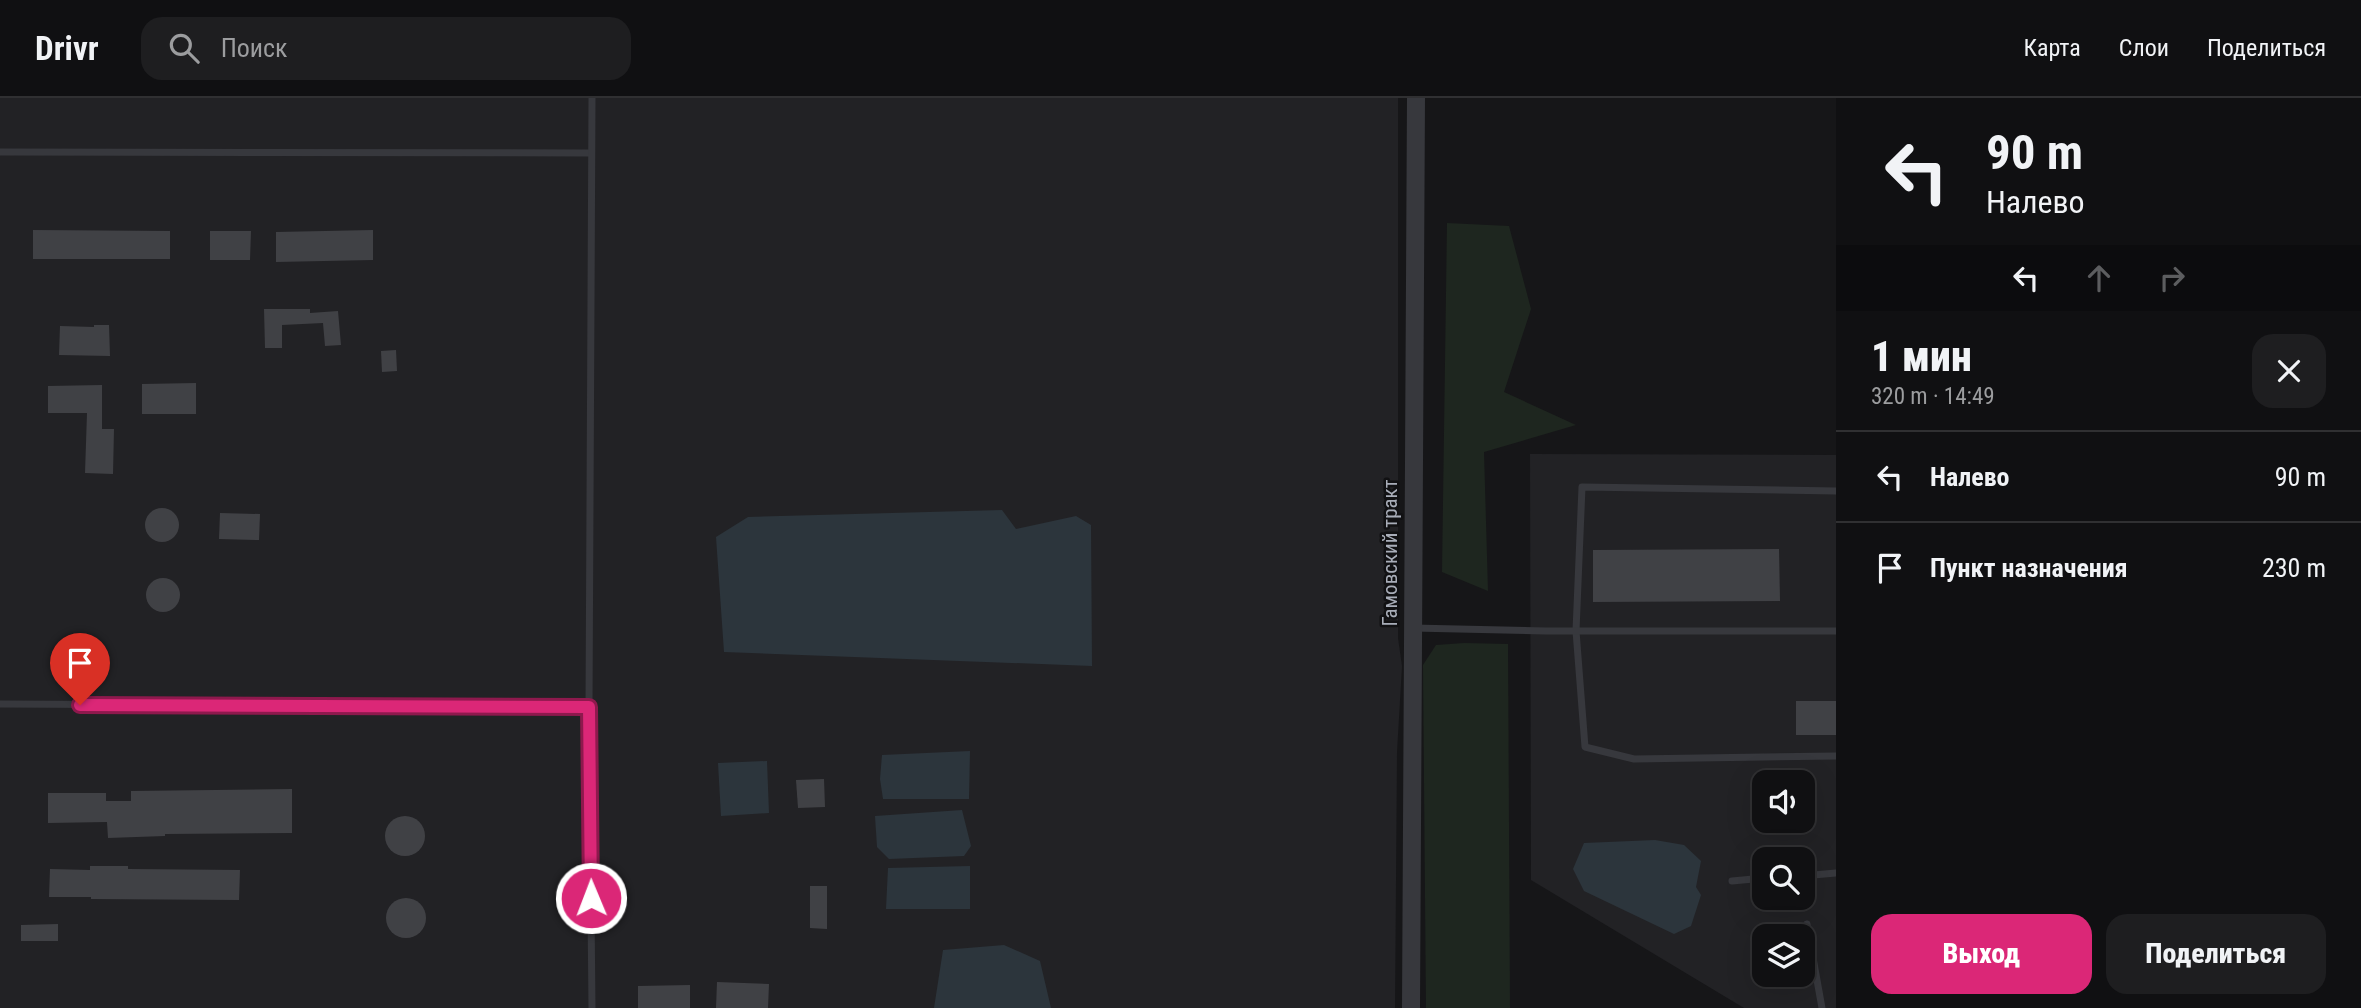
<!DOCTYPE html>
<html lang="ru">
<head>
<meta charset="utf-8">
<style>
	:root { --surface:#101012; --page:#1e1e20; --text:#f1f3f6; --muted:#9c9d9f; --line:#303032; --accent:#db2777 }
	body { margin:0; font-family:"Roboto Condensed",sans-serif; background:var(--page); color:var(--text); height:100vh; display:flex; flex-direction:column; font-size:26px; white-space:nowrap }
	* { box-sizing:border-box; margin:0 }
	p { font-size:23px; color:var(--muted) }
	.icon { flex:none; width:38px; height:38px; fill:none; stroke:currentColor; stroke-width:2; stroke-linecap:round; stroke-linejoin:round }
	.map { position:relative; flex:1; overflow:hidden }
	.drawer { display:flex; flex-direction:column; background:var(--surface); width:525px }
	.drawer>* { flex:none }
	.banner { background:#101012; color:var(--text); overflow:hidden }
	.controls { position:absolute; left:1752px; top:672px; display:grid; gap:14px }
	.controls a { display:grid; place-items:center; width:63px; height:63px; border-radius:14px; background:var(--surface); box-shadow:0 7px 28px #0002,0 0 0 2px var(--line); font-size:35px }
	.pin { position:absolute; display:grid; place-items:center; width:60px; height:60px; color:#fff; margin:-72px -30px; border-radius:50% 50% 50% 0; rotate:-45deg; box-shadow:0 0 7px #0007 }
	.pin .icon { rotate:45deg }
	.me { position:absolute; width:77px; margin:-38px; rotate:359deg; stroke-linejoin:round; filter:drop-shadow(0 0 5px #0008) }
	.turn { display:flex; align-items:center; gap:24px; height:147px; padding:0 35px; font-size:32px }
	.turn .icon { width:91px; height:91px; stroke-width:2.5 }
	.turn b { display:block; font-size:49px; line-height:60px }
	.lanes { display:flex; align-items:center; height:66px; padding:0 35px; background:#0003; justify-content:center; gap:35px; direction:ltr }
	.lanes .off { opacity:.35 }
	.round { display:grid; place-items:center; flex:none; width:74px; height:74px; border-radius:21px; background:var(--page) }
	.overview { display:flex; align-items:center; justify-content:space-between; height:119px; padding:0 35px }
	h1 { font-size:42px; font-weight:800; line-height:52px }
	.action { display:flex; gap:14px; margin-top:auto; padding:14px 35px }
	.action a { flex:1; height:80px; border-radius:21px; background:var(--accent); color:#fff; font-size:28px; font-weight:800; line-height:80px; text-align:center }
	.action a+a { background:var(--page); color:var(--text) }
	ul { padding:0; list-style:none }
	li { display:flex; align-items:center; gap:21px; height:91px; padding:0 35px; border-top:2px solid var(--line) }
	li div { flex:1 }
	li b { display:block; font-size:26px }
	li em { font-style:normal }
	header { display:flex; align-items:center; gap:42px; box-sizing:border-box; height:98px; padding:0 35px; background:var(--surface); border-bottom:2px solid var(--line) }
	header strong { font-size:33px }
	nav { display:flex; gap:38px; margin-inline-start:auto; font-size:24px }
	.search { width:490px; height:63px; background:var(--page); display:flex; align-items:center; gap:18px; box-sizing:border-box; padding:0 24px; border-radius:21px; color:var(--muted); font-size:26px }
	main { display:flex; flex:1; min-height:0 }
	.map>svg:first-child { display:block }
	.built { fill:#222225; fill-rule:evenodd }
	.green { fill:#1e261f }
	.water { fill:#2c353c }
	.building { fill:#404145 }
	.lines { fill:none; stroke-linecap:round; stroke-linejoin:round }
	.service { stroke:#37383d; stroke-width:7 }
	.tertiary { stroke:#37383d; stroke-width:18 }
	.route-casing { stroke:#8e194d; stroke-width:18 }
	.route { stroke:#db2777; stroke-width:12 }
	.labels { text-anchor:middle; stroke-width:5; stroke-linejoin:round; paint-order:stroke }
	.street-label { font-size:21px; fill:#a8adb8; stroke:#111113 }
</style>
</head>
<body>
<header>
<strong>Drivr</strong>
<div class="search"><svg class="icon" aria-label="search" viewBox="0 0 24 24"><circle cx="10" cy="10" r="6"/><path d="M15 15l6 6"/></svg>Поиск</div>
<nav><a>Карта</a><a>Слои</a><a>Поделиться</a></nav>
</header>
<main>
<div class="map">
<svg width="1836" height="910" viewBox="0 0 1836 910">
	<rect width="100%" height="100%" fill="#161618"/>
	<!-- built -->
	<g class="built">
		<path d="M0,0h1398v540l4,28 -5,86 -2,256h-1395z"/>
		<path d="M1530,356l306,1v553h-92l-213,-128zM1764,684h38v39h-38zM1764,761h38v39h-38zM1764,838h38v39h-38z"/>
	</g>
	<!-- green -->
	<g class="green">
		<path d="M1447,125l62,3 22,83 -27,83 72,33 -92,27 4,139 -46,-19z"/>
		<path d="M1464,545l44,1 2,364h-84l-3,-343 13,-20z"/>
	</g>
	<!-- water -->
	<g class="water">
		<path d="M1002,412l14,19 60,-13 15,9 1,141 -368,-14 -8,-115 32,-20z"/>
		<path d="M970,653l-1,48h-86l-3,-20 2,-24z"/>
		<path d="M767,663l2,52 -48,3 -3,-53z"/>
		<path d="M962,712l9,36 -7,10 -75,3 -12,-12 -2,-31z"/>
		<path d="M1655,742l29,5 17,16 -5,26 5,8 -10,31 -17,8 -90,-43 -11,-22 11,-26z"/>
		<path d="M970,768v43h-84l2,-41z"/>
		<path d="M1004,847l36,16 11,47h-117l9,-58z"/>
	</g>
	<!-- building -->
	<g class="building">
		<path d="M33,132l137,1v28h-137z"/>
		<path d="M373,132v30l-97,2v-30z"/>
		<path d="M210,133h41l-1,29h-40z"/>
		<path d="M264,211h46v4l28,-2 3,34 -16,1 -2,-23 -41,2v23h-17z"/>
		<path d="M94,227h15l1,31 -51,-1 1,-29 34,1z"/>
		<path d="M396,252l1,21 -15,1 -1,-21z"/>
		<path d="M196,285v31h-54v-30z"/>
		<path d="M102,287v44h12l-1,45 -28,-1 2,-60h-39v-27z"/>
		<circle cx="162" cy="427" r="17"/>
		<path d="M220,415l40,1 -1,26 -40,-1z"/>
		<path d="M1779,451l1,52 -187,1v-52z"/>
		<circle cx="163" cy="497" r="17"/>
		<rect x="1796" y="603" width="40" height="34"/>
		<path d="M824,681l1,28 -27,1 -2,-28z"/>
		<path d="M292,691v44l-127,1v2l-57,2 -1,-16 -59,1v-30h58v8h25v-10z"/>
		<circle cx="405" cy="738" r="20"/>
		<path d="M90,768h38v3l112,1 -1,30 -148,-1v-2h-42l1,-28 40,1z"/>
		<path d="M810,788h17v43l-17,-1z"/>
		<circle cx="406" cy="820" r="20"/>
		<path d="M58,826v17h-37v-16z"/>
		<path d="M717,884l52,2 -1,24h-52z"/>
		<path d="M690,887v23h-52v-22z"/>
	</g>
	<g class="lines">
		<!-- service -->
		<g class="service">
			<path d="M0,54l591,1"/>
			<path d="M1836,393l-254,-4 -6,144 9,116 49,12 202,-3"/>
			<path d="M1413,530l133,3h290"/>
			<path d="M0,606l589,3"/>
			<path d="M1802,778l34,-3"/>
			<path d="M1732,783l32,-3"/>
			<path d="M1807,826l15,84"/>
			<path d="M592,910l-3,-301 3,-609"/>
		</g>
		<!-- tertiary -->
		<path class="tertiary" d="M1411,910l5,-910"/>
	</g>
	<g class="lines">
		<defs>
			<path id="route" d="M80,607l509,2 2,191"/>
		</defs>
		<!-- route casing -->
		<use href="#route" class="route-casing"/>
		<!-- route -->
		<use href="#route" class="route"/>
	</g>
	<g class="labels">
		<!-- street labels -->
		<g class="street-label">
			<text transform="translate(1390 455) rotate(-90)" y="7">Гамовский тракт</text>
		</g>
	</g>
</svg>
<div class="controls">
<a><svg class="icon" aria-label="sound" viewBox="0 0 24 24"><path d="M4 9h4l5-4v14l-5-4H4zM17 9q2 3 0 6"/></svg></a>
<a><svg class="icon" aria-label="search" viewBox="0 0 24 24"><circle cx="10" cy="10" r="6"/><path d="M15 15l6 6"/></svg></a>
<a><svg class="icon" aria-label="layers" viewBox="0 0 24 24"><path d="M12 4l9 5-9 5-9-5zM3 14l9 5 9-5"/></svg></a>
</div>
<div class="pin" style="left:80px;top:607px;background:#d93025"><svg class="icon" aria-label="arrive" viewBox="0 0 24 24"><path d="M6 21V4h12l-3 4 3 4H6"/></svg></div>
<svg class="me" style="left:591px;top:800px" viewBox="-20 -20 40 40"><circle r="17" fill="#db2777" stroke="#fff" stroke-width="3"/><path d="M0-11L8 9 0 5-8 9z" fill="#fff"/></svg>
</div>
<section class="drawer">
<div class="banner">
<div class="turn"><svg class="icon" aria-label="left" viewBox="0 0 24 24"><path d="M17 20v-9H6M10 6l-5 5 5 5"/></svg><div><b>90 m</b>Налево</div></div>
<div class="lanes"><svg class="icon" aria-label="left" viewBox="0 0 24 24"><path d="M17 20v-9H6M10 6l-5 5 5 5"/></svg><svg class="icon off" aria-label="ahead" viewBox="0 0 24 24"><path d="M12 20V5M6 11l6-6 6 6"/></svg><svg class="icon off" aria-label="right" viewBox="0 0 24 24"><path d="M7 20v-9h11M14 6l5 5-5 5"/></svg></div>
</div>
<div class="overview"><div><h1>1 мин</h1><p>320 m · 14:49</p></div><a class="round"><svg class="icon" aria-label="close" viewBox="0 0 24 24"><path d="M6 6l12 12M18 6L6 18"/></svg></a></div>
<ul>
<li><svg class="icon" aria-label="left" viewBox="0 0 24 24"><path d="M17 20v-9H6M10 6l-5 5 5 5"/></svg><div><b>Налево</b></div><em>90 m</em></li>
<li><svg class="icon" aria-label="arrive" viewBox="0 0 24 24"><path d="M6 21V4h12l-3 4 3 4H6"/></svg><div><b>Пункт назначения</b></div><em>230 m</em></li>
</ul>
<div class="action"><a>Выход</a><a>Поделиться</a></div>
</section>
</main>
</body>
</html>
